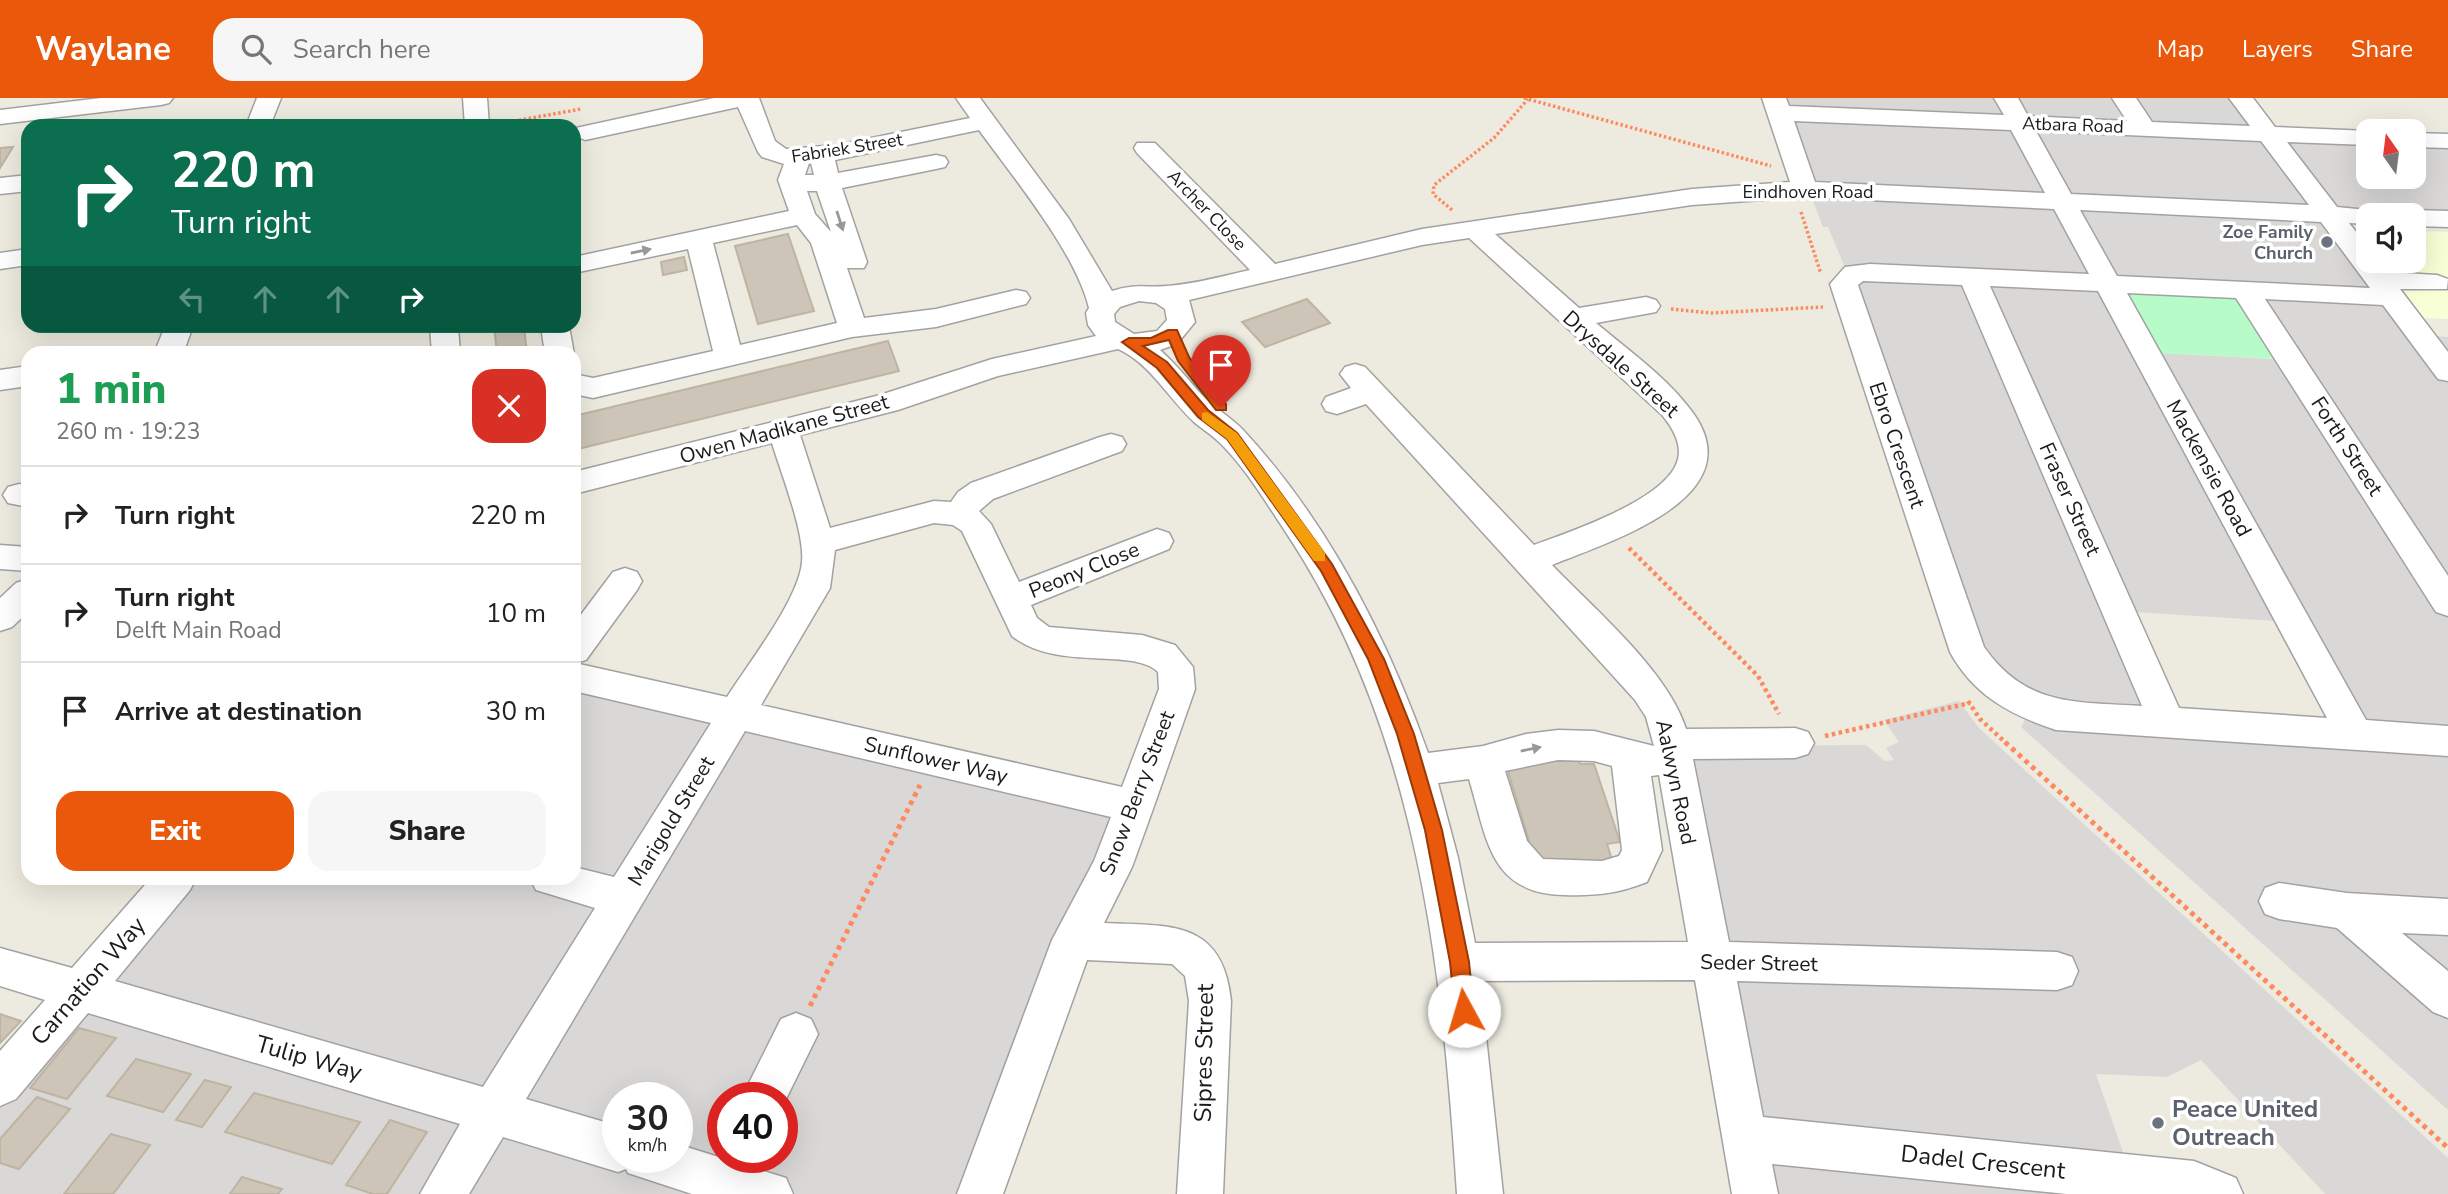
<!DOCTYPE html>
<html lang="en">
<head>
<meta charset="utf-8">
<style>
	:root { --surface:#fff; --page:#f6f6f6; --text:#222; --muted:#767676; --line:#e0e0e0; --accent:#ea580c }
	body { margin:0; font-family:"Nunito Sans",sans-serif; background:var(--page); color:var(--text); height:100vh; display:flex; flex-direction:column; font-size:26px; white-space:nowrap }
	* { box-sizing:border-box; margin:0 }
	p { font-size:23px; color:var(--muted) }
	.icon { flex:none; width:38px; height:38px; fill:none; stroke:currentColor; stroke-width:2; stroke-linecap:round; stroke-linejoin:round }
	.map { position:relative; flex:1; overflow:hidden }
	.details { position:absolute; left:21px; top:248px; width:560px; height:539px; display:flex; flex-direction:column; background:var(--surface); border-radius:21px; box-shadow:0 7px 28px #0002 }
	.details>* { flex:none }
	.banner { position:absolute; left:21px; top:21px; width:560px; height:214px; border-radius:21px; box-shadow:0 7px 28px #0002; background:#0b6e4f; color:#fff; overflow:hidden }
	.needle { width:46px; rotate:346deg }
	.buttons { position:absolute; left:2356px; top:21px; display:grid; gap:14px }
	.buttons a { display:grid; place-items:center; width:70px; height:70px; border-radius:14px; background:var(--surface); box-shadow:0 7px 28px #0002; font-size:35px }
	.speed { position:absolute; left:602px; top:984px; display:flex; gap:14px; font-size:35px; font-weight:700; text-align:center }
	.speed>* { display:grid; place-content:center; width:91px; height:91px; border-radius:50%; background:var(--surface); box-shadow:0 7px 28px #0002; line-height:1 }
	.speed small { font-size:18px; font-weight:400 }
	.speed .limit { border:10px solid #d22; background:#fff; color:#111 }
	.pin { position:absolute; display:grid; place-items:center; width:60px; height:60px; color:#fff; margin:-72px -30px; border-radius:50% 50% 50% 0; rotate:-45deg; box-shadow:0 0 7px #0007 }
	.pin .icon { rotate:45deg }
	.me { position:absolute; width:77px; margin:-38px; rotate:354deg; stroke-linejoin:round; filter:drop-shadow(0 0 5px #0008) }
	.turn { display:flex; align-items:center; gap:24px; height:147px; padding:0 35px; font-size:32px }
	.turn .icon { width:91px; height:91px; stroke-width:2.5 }
	.turn b { display:block; font-size:49px; line-height:60px }
	.lanes { display:flex; align-items:center; height:66px; padding:0 35px; background:#0003; justify-content:center; gap:35px; direction:ltr }
	.lanes .off { opacity:.35 }
	.round { display:grid; place-items:center; flex:none; width:74px; height:74px; border-radius:21px; background:var(--page) }
	.head { display:flex; align-items:center; justify-content:space-between; height:119px; padding:0 35px }
	h1 { font-size:42px; font-weight:800; line-height:52px; color:#1e9e55 }
	.action { display:flex; gap:14px; margin-top:auto; padding:14px 35px }
	.action a { flex:1; height:80px; border-radius:21px; background:var(--accent); color:#fff; font-size:28px; font-weight:800; line-height:80px; text-align:center }
	.action a+a { background:var(--page); color:var(--text) }
	ul { padding:0; list-style:none }
	li { display:flex; align-items:center; gap:21px; height:98px; padding:0 35px; border-top:2px solid var(--line) }
	li div { flex:1 }
	li b { display:block; font-size:26px }
	li em { font-style:normal }
	header { display:flex; align-items:center; gap:42px; box-sizing:border-box; height:98px; padding:0 35px; background:var(--accent); color:#fff }
	header strong { font-size:33px }
	nav { display:flex; gap:38px; margin-inline-start:auto; font-size:24px }
	.search { width:490px; height:63px; background:var(--page); display:flex; align-items:center; gap:18px; box-sizing:border-box; padding:0 24px; border-radius:21px; color:var(--muted); font-size:26px }
	.map>svg:first-child { display:block }
	.residential { fill:#d9d8d7; fill-rule:evenodd }
	.education { fill:#f8ffd6 }
	.park { fill:#b7fcc8 }
	.building { fill:#cdc5b8; stroke:#bfb3a1; stroke-width:2 }
	.lines { fill:none; stroke-linecap:round; stroke-linejoin:round }
	.minor-casing { stroke:#a2a2a2; stroke-width:3 }
	.path-far2 { stroke:#ff895e; stroke-width:3.5; stroke-dasharray:2.5 2.5; stroke-linecap:butt }
	.path-far1 { stroke:#ff895e; stroke-width:4.5; stroke-dasharray:3.5 3.5; stroke-linecap:butt }
	.path { stroke:#ff895e; stroke-width:5; stroke-dasharray:4.5 4.5; stroke-linecap:butt }
	.minor { fill:#fff; fill-rule:evenodd }
	.oneway { fill:#989898 }
	.route { fill:#ea580c; stroke:#983908; stroke-width:2 }
	.slow { fill:#f59e0b }
	.worship-dot { fill:#6b7280; stroke:#fff; stroke-width:2.5 }
	.labels { text-anchor:middle; stroke-width:7; stroke-linejoin:round; paint-order:stroke }
	.far-street-label { font-size:18px; fill:#1b1b1b; stroke:#fff }
	.far-worship-label { font-size:18px; font-weight:bold; fill:#5b616d; stroke:#fff; text-anchor:end }
	.street-label { font-size:21px; fill:#1b1b1b; stroke:#fff }
	.near-street-label { font-size:24px; fill:#1b1b1b; stroke:#fff }
	.near-worship-label { font-size:24px; font-weight:bold; fill:#5b616d; stroke:#fff; text-anchor:start }
</style>
</head>
<body>
<header>
<strong>Waylane</strong>
<div class="search"><svg class="icon" aria-label="search" viewBox="0 0 24 24"><circle cx="10" cy="10" r="6"/><path d="M15 15l6 6"/></svg>Search here</div>
<nav><a>Map</a><a>Layers</a><a>Share</a></nav>
</header>
<div class="map">
<svg width="2448" height="1096" viewBox="0 0 2448 1096">
	<rect width="100%" height="100%" fill="#edebdf"/>
	<!-- residential -->
	<g class="residential">
		<path d="M1773,0h467l27,36 101,4v39h45v-37l35,2v78l-35,-5h-84l91,120 28,2v773l-427,-383 10,-19 -43,-28 -140,-405 -20,-48h-5zM2244,191l45,71 -145,-8zM2119,513l173,11 62,113 -188,-12z"/>
		<path d="M574,578l563,129 -154,389h-983v-113l174,-202 400,-1zM618,999h59v60h-59zM723,999h59v60h-59z"/>
		<path d="M1959,603l20,27 469,430v36h-123l-124,-134 -34,17 -71,-3 35,101 92,19h-465l-85,-448 193,-1 19,16 9,-1 -8,-12 13,-6 -15,-22z"/>
	</g>
	<!-- education -->
	<path class="education" d="M2413,133l35,1v87l-28,-1 -21,-27 10,-2 -13,-17 -11,-2 -9,-9h37z"/>
	<!-- park -->
	<path class="park" d="M2128,194l95,2 16,5 42,60 -127,-6 -29,-58z"/>
	<!-- building -->
	<g class="building">
		<path d="M13,49l-13,21v-20z"/>
		<path d="M788,136l26,77 -56,13 -23,-78z"/>
		<path d="M684,159l3,13 -24,5 -2,-13z"/>
		<path d="M1307,201l23,24 -65,24 -23,-25z"/>
		<path d="M494,228h30l3,28h-30z"/>
		<path d="M888,243l11,30 -325,79v-34z"/>
		<path d="M1575,652l5,14h14l26,78 -13,2 6,19 -63,5 -16,-10 -27,-90z"/>
		<path d="M0,916l21,7 -21,22z"/>
		<path d="M79,930l37,10 -49,61 -37,-11z"/>
		<path d="M136,961l55,15 -28,38 -56,-16z"/>
		<path d="M205,982l26,7 -29,40 -26,-7z"/>
		<path d="M254,995l106,29 -28,42 -107,-32z"/>
		<path d="M37,999l33,12 -51,60 -19,-6v-24z"/>
		<path d="M390,1022l37,12 -40,62h-14l-27,-9z"/>
		<path d="M111,1036l39,11 -37,49h-49z"/>
		<path d="M242,1079l40,12 -4,5h-48z"/>
	</g>
	<g class="lines">
		<defs>
			<g id="minor">
				<path d="M101,0h72l-4,5 -8,2 -161,19v-14z"/>
				<path d="M257,0h24l-11,28h-24z"/>
				<path d="M463,0h24l2,28h-24z"/>
				<path d="M714,0h45l16,43 11,8 51,-4 133,-27 -14,-20h24l89,121 43,72c25,-8 32,-3 55,-5 28,-2 56,-10 83,-16l-113,-117 -3,-5 3,-5h18l120,121 147,-35 270,-40 98,-7 -28,-84h24l3,8 215,9 -10,-17h24l10,18 99,5 -15,-23h24l16,24 98,4 -21,-28h24l22,29 95,4 -2,14 -81,-3 50,65 40,4 3,4h-12v9l-19,-1 19,24v14h10l9,11 50,3 11,4 -1,10h-47l48,63v29l-10,-2 -55,-74 -118,-6 183,277v40l-12,-4 -200,-314 -109,-5 239,427 82,6v30l-392,-26c-45,-15 -82,-34 -106,-78l-120,-368 15,-17 25,-3 219,10 -35,-65 -249,-12 -113,8 -197,29 84,74 67,-11 10,3 4,6 -4,6 -60,11c32,27 69,53 94,86 68,87 -79,132 -138,156 42,44 116,106 134,164l109,-1 13,4 6,11 -6,11 -13,4 -102,1 36,183 328,10 15,5 6,14 -6,14 -15,5 -320,-9 26,136 431,44 42,17 7,16h-176l-295,-30 6,30h-46l-37,-214 -215,1 23,213h-46c-15,-232 -40,-465 -172,-663 -20,-30 -40,-64 -66,-89 -8,-8 -17,-13 -25,-20 -26,-24 -43,-58 -76,-73l-120,27 -100,34 -98,25 30,93 104,-27 17,1 7,-10 13,-9 129,-46 11,-3 11,3 4,7 -4,7 -129,48 -14,12 12,13 28,58 138,-53 12,4 4,8 -4,8 -138,56 6,13 12,9 93,8 33,10 18,22 2,22 -41,117 -22,61 -28,56c65,3 119,-4 127,78l-8,193h-46l12,-193 -4,-25 -13,-12 -85,-4 -84,234h-46l95,-254 42,-79 17,-44 -366,-86 -219,368 92,27v31h59v-13l109,34 7,16h-101l-64,-21 -2,-4 -8,3 -115,-35 -34,57h-49l40,-70 -372,-111 -72,86 -16,7v-55l45,-51 -45,-14v-38l72,20 79,-90h45l-6,12 -75,91 368,106 112,-179 -59,-18 -6,-12h44v-11l40,10 97,-154 -137,-32v-67l39,-52 12,-4 12,4 5,9 -5,9 -51,70 -11,3 152,34c21,-33 72,-98 75,-135 3,-29 -21,-89 -30,-119l-198,51v-22l306,-77 112,-36 104,-23 -8,-11 -2,-12 3,-5c-13,-55 -76,-131 -110,-178l-144,30 3,13 98,-18 9,2 3,5 -3,5 -9,2 -94,19 25,74 -3,6h-17l17,50 72,-9 80,-19 10,2 4,6 -4,6 -90,23 -84,10 -259,61 -19,-4v-20l19,4 120,-27 -25,-102 -114,24v-16l215,-46 -11,-31 6,-16 -22,-7 -4,-5 -20,-45 -153,33 -11,-5 2,-7zM1794,23l217,9 34,63 -230,-11zM2036,33l225,10 48,64 -238,-11zM809,65h2l3,12h-9zM807,93h10l14,41 -16,-18zM2080,112l241,12 49,66 -253,-12zM797,127l14,18 26,80 -97,22 -27,-102zM1469,140l193,177c10,12 20,28 16,44 -9,40 -109,73 -144,86l-169,-178 -10,-3 -10,3 -5,7 11,14 -25,9 -4,7 4,7 11,3 29,-10 269,296 11,17 8,29 -60,-15 -36,-1 -32,4 -43,12 -55,7c-41,-116 -100,-231 -184,-322 -12,-13 -28,-22 -40,-34 -15,-16 -28,-33 -44,-47l17,-6 18,-22 -6,-22 233,-55zM1863,183l99,4 180,421c-66,-4 -116,1 -158,-59l-126,-362zM1990,188l108,5 229,427 -148,-10zM1139,203l17,2 9,6 2,11 -10,11 -23,3 -19,-12 -1,-8 6,-7zM934,425l19,2 9,6 50,105c45,36 121,11 146,36l1,17 -37,98 -361,-82 69,-117 5,-38zM1558,662l36,1 18,5 10,84 -3,6 -17,5 -59,-2 -16,-18 -22,-70zM1659,677l29,167 -213,1 -17,-85 -20,-75 31,-4c18,59 20,114 94,116 33,1 53,-1 84,-13l15,-32 -11,-74z"/>
				<path d="M2413,35l35,1v14l-35,-1z"/>
				<path d="M28,77v16l-28,3v-16z"/>
				<path d="M2413,112l35,1v16l-35,-1v-11h-11z"/>
				<path d="M28,151v16l-28,4v-16z"/>
				<path d="M165,228h28l-10,28h-29z"/>
				<path d="M430,228h28l2,28h-28z"/>
				<path d="M541,228h28l5,28v1l-29,-1z"/>
				<path d="M28,268v20l-28,4v-20z"/>
				<path d="M19,386l9,1v22l-20,-4 -5,-8 5,-8z"/>
				<path d="M0,447l28,2v24l-28,-2z"/>
				<path d="M28,481v33l-16,15 -12,4v-33l16,-15z"/>
				<path d="M2279,785l68,10 101,6v36l-46,-2 46,38v47l-15,-6 -96,-84 -58,-9 -14,-5 -6,-13 6,-13z"/>
				<path d="M796,915l15,6 7,15 -36,73v-10h-40l39,-78z"/>
			</g>
		</defs>
		<!-- minor casing -->
		<use href="#minor" class="minor-casing"/>
		<!-- path-far2 -->
		<g class="path-far2">
			<path d="M1524,0l247,68"/>
			<path d="M504,25l77,-14"/>
			<path d="M1452,112l-19,-16 1,-9 60,-47 34,-39"/>
			<path d="M1801,114l20,62"/>
			<path d="M1671,211l40,4 112,-6"/>
		</g>
		<!-- path-far1 -->
		<g class="path-far1">
			<path d="M1629,450l129,128 21,38"/>
			<path d="M1968,603l12,18 26,24"/>
			<path d="M1825,638l145,-33"/>
		</g>
		<!-- path -->
		<g class="path">
			<path d="M2005,644l443,406"/>
			<path d="M810,908l110,-221"/>
		</g>
		<!-- minor -->
		<use href="#minor" class="minor"/>
	</g>
	<!-- one-way arrows -->
	<defs><path id="oneway-solid" d="M-6-.8H1V-3.2L6.5 0L1 3.2V.8H-6Z" transform="scale(1.75)"/></defs>
	<g class="oneway">
		<use href="#oneway-solid" transform="translate(840 123) rotate(72)"/>
		<use href="#oneway-solid" transform="translate(641 153) rotate(-12)"/>
		<use href="#oneway-solid" transform="translate(1531 651) rotate(-11)"/>
	</g>
	<!-- route -->
	<path class="route" d="M1168,232h9l12,27 37,47v6h-10l-38,-49 -9,-21 -26,6 24,16 41,48 29,23 95,131 52,95 30,75 28,96 27,132 5,49 -3,6 -7,3 -6,-3 -3,-6 -5,-49 -25,-132 -28,-96 -29,-75 -47,-88 -94,-132 -29,-22 -41,-49 -35,-26 7,-4h22z"/>
	<!-- slow -->
	<path class="slow" d="M1207,314l30,21 88,120v8h-11l-87,-122 -25,-19v-7z"/>
	<!-- markers -->
	<g class="worship-dot">
		<circle cx="2327" cy="144" r="7"/>
		<circle cx="2158" cy="1025" r="7"/>
	</g>
	<g class="labels">
		<!-- far-street labels -->
		<g class="far-street-label">
			<text transform="translate(2073 27) rotate(2)" y="6">Atbara Road</text>
			<text transform="translate(847 50) rotate(-9)" y="6">Fabriek Street</text>
			<text x="1808" y="100">Eindhoven Road</text>
			<text transform="translate(1207 112) rotate(46)" y="6">Archer Close</text>
		</g>
		<!-- far-worship labels -->
		<g class="far-worship-label">
			<text x="2313" y="140">Zoe Family<tspan x="2313" dy="21">Church</tspan></text>
		</g>
		<!-- street labels -->
		<g class="street-label">
			<text transform="translate(1621 266) rotate(42)" y="7">Drysdale Street</text>
			<text transform="translate(784 331) rotate(-15)" y="7">Owen Madikane Street</text>
			<text transform="translate(1897 347) rotate(71)" y="7">Ebro Crescent</text>
			<text transform="translate(2347 348) rotate(57)" y="7">Forth Street</text>
			<text transform="translate(2209 370) rotate(61)" y="7">Mackensie Road</text>
			<text transform="translate(2070 401) rotate(66)" y="7">Fraser Street</text>
			<text transform="translate(1084 472) rotate(-22)" y="7">Peony Close</text>
			<text transform="translate(936 662) rotate(13)" y="7">Sunflower Way</text>
			<text transform="translate(1676 684) rotate(78)" y="7">Aalwyn Road</text>
			<text transform="translate(1137 695) rotate(-69)" y="7">Snow Berry Street</text>
			<text transform="translate(671 723) rotate(-59)" y="7">Marigold Street</text>
			<text transform="translate(1759 865) rotate(1)" y="7">Seder Street</text>
		</g>
		<!-- near-street labels -->
		<g class="near-street-label">
			<text transform="translate(88 883) rotate(-49)" y="8">Carnation Way</text>
			<text transform="translate(1204 955) rotate(-89)" y="8">Sipres Street</text>
			<text transform="translate(309 960) rotate(16)" y="8">Tulip Way</text>
			<text transform="translate(1983 1064) rotate(6)" y="8">Dadel Crescent</text>
		</g>
		<!-- near-worship labels -->
		<g class="near-worship-label">
			<text x="2172" y="1019">Peace United<tspan x="2172" dy="28">Outreach</tspan></text>
		</g>
	</g>
</svg>
<div class="buttons">
<a><svg class="needle" viewBox="-14 -14 28 28"><path d="M0-13l5 13h-10z" fill="#e53935"/><path d="M0 13l5-13h-10z" fill="#767676"/></svg></a>
<a><svg class="icon" aria-label="sound" viewBox="0 0 24 24"><path d="M4 9h4l5-4v14l-5-4H4zM17 9q2 3 0 6"/></svg></a>
</div>
<div class="speed"><div>30<small>km/h</small></div><div class="limit">40</div></div>
<div class="pin" style="left:1221px;top:309px;background:#d93025"><svg class="icon" aria-label="arrive" viewBox="0 0 24 24"><path d="M6 21V4h12l-3 4 3 4H6"/></svg></div>
<svg class="me" style="left:1464px;top:913px" viewBox="-20 -20 40 40"><circle r="19" fill="#fff"/><path d="M0-13L10 11 0 6-10 11z" fill="#ea580c"/></svg>
<div class="banner">
<div class="turn"><svg class="icon" aria-label="right" viewBox="0 0 24 24"><path d="M7 20v-9h11M14 6l5 5-5 5"/></svg><div><b>220 m</b>Turn right</div></div>
<div class="lanes"><svg class="icon off" aria-label="left" viewBox="0 0 24 24"><path d="M17 20v-9H6M10 6l-5 5 5 5"/></svg><svg class="icon off" aria-label="ahead" viewBox="0 0 24 24"><path d="M12 20V5M6 11l6-6 6 6"/></svg><svg class="icon off" aria-label="ahead" viewBox="0 0 24 24"><path d="M12 20V5M6 11l6-6 6 6"/></svg><svg class="icon" aria-label="right" viewBox="0 0 24 24"><path d="M7 20v-9h11M14 6l5 5-5 5"/></svg></div>
</div>
<section class="details">
<div class="head"><div><h1>1 min</h1><p>260 m · 19:23</p></div><a class="round" style="background:#d93025;color:#fff"><svg class="icon" aria-label="close" viewBox="0 0 24 24"><path d="M6 6l12 12M18 6L6 18"/></svg></a></div>
<ul>
<li><svg class="icon" aria-label="right" viewBox="0 0 24 24"><path d="M7 20v-9h11M14 6l5 5-5 5"/></svg><div><b>Turn right</b></div><em>220 m</em></li>
<li><svg class="icon" aria-label="right" viewBox="0 0 24 24"><path d="M7 20v-9h11M14 6l5 5-5 5"/></svg><div><b>Turn right</b><p>Delft Main Road</p></div><em>10 m</em></li>
<li><svg class="icon" aria-label="arrive" viewBox="0 0 24 24"><path d="M6 21V4h12l-3 4 3 4H6"/></svg><div><b>Arrive at destination</b></div><em>30 m</em></li>
</ul>
<div class="action"><a>Exit</a><a>Share</a></div>
</section>
</div>
</body>
</html>
